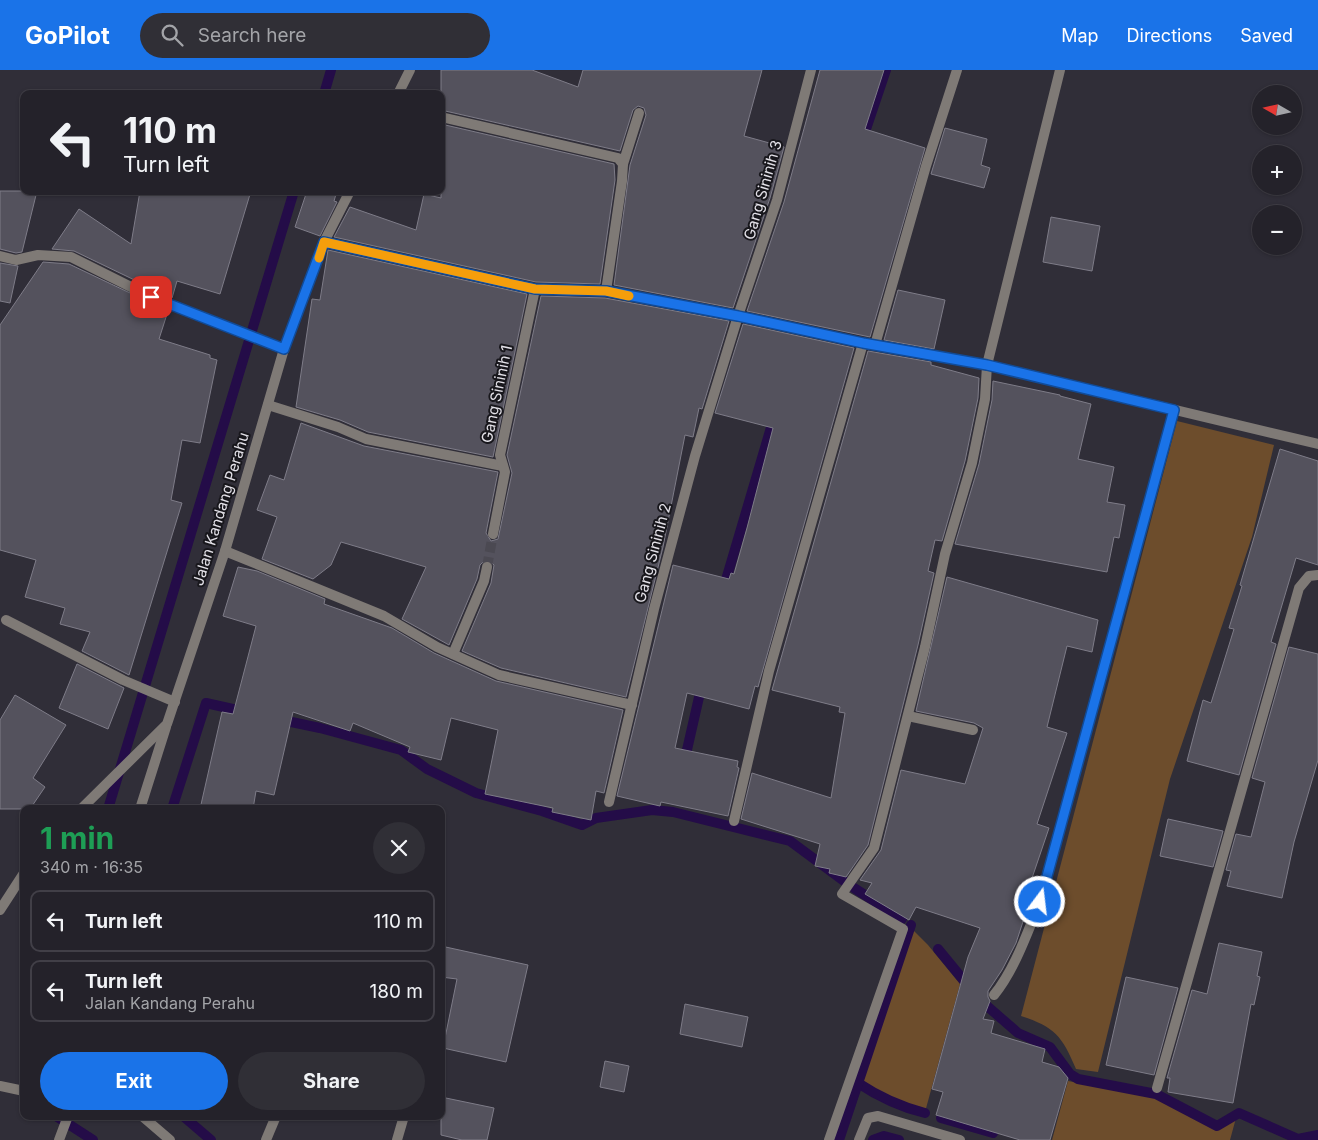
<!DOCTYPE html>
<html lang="en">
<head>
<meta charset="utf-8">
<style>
	:root { --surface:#24222a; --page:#302f36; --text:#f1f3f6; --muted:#a3a4a8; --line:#413f47; --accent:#1a73e8 }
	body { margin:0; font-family:Inter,sans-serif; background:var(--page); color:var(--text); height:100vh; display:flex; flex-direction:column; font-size:19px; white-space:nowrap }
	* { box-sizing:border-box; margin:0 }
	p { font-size:16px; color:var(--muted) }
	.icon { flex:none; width:28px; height:28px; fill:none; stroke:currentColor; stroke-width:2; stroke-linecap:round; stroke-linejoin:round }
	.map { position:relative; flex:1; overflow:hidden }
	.details { position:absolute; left:20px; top:735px; width:425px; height:315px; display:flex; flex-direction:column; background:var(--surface); border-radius:10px; box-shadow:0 1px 4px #0004,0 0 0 1px var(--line) }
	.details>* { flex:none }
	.guide { position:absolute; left:20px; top:20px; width:425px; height:105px; border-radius:10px; box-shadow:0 1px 4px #0004,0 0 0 1px var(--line); background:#24222a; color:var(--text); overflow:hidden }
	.needle { width:32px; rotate:279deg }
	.tools { position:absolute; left:1252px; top:15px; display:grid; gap:10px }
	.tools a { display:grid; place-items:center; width:50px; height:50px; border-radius:50%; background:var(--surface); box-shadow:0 1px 4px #0004,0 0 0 1px var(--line); font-size:25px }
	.pin { position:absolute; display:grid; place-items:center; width:42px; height:42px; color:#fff; margin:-21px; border-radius:10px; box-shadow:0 2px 8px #0006 }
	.me { position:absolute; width:55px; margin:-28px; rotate:15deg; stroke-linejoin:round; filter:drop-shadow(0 0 4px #0008) }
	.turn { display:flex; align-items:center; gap:18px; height:105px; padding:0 20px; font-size:22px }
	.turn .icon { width:65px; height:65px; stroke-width:2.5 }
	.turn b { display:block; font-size:35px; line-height:42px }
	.round { display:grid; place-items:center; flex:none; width:52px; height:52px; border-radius:26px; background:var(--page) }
	.head { display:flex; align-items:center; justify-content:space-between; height:85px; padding:0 20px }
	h1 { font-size:30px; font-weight:700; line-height:38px; color:#1e9e55 }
	.button { display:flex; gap:10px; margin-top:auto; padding:10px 20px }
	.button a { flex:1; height:58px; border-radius:30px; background:var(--accent); color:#fff; font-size:20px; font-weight:700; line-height:58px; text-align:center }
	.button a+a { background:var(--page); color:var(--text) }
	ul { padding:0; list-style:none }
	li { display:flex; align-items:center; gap:15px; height:62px; margin:0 10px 8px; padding:0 10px; border:2px solid var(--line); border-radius:10px }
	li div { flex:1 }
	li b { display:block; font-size:19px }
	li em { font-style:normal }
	header { display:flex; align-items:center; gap:30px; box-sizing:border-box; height:70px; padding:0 25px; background:var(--accent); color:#fff }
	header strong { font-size:24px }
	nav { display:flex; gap:28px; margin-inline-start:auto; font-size:18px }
	.search { width:350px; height:45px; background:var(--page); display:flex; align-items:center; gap:12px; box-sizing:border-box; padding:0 18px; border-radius:28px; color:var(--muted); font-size:19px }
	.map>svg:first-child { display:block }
	.green { fill:#6d4d2c }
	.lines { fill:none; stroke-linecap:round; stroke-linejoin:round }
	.stream { stroke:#240c48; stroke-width:10 }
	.building { fill:#54525d; stroke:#7e7c88 }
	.street-tunnel { stroke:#4b4952; stroke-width:10; stroke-dasharray:10 5; stroke-linecap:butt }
	.street { stroke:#7f7a76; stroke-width:10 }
	.route-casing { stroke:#114b97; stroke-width:12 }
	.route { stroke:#1a73e8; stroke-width:9 }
	.slow { stroke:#f59e0b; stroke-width:9 }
	.labels { text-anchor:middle; stroke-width:4; stroke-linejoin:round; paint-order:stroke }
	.street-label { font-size:15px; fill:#e3e1e8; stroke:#18171c }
</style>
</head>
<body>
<header>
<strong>GoPilot</strong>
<div class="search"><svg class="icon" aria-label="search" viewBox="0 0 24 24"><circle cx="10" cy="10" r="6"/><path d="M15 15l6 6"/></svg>Search here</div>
<nav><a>Map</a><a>Directions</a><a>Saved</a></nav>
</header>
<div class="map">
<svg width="1318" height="1070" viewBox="0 0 1318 1070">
	<rect width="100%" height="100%" fill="#302e38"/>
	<!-- green -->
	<g class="green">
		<path d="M1177,351l97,24 -22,92 -82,242 -72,293 -22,-3c-14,-33 -21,-42 -55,-53z"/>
		<path d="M912,859l16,16 32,39 -35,128 -49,-20 -16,-10z"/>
		<path d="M1068,1011l86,16 64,33 18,-12 -6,22h-178z"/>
	</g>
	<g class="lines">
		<!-- stream -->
		<g class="stream">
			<path d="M324,24l7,-24"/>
			<path d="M862,71l24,-71"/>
			<path d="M723,520l52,-176"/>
			<path d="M277,649l43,9 81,22 26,19 49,24 66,18 40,14 14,-7 56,-8 21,2 117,29 54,40"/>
			<path d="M684,693l18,-79"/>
			<path d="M108,739l186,-618"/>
			<path d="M172,739l34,-106 40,9"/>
			<path d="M854,818l48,31"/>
			<path d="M938,879l32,39"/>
			<path d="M979,929l39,34 32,14 20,27 8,5 78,15 61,32 22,-13 59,26 20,-4"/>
			<path d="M858,1013c21,14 43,24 67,30"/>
			<path d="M56,1046l37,24"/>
			<path d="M183,1046l28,24"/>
			<path d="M941,1048l52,15"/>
			<path d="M839,1070l72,-215"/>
			<path d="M873,1070l11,-4 15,4"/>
		</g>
	</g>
	<!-- building -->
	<g class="building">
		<path d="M441,0h91l46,17 5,-17h179l-18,66 40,11 -14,51 -37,110 -119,-23 16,-120 16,-50 -2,-7 -6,-2 -5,4 -13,41 -179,-41z"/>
		<path d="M820,0h64l-19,59 60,19 -55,189 -123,-26 37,-109z"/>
		<path d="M441,54l173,40 1,16 -15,104 -64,-2 -202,-45 16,-30 66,23 8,-36 17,4z"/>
		<path d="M945,58l42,11 -6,26 9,3 -6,20 -53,-14z"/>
		<path d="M0,121h37l-15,61 -6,1 -16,-4z"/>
		<path d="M140,121h111l-31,103 -43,-13 -5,17 -98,-47 -22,-2 27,-40 52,35z"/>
		<path d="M307,121h30l-3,10 3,1 -17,34 -25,-9z"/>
		<path d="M1051,147l49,9 -8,45 -49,-9z"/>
		<path d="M328,180l199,44 -34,163 -125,-25 -28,-12 -44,-13 16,-108 8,1z"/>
		<path d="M43,192l26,2 99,47 -9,28 51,16v3l7,2 -17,83 -18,-3 -11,60 11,3 -53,172 -47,-24 8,-19 -30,-8 5,-16 -40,-11 11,-37 -36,-10v-225z"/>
		<path d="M0,193l18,3 -8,37 -10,-2z"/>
		<path d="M898,220l47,10 -11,49 -50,-9z"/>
		<path d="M541,226l64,2 124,23 -27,88 -3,-1 -6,29 -8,-2 -22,112 -37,150 -125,-29 -39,-17 29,-68 3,-18 -5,-5 -5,1 -4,4 -3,14 -28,66 -47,-26 24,-52 -85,-25 -10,23 -18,14 -51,-20 15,-42 -20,-7 13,-35 14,5 17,-57 63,23 134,26 -12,61 5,8 7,-2 14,-66 -5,-18z"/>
		<path d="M743,254l111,24 -96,339 -3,-1 -6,23 -62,-16 -12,55 63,13 -1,6 2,1 -11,48 -67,-14 -1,4 -43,-10 56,-231 56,14 2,-6 3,1 13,-46 26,-100 -58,-15z"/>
		<path d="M868,281l63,11v3l48,13 -1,20 -13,63 -23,80 -7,-1 -7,31 6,2 -16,72 -50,200 -22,32 -17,-4 1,-4 -15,-3 5,-22 -79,-25 11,-46 79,25 14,-85 -6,-1 1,-5 -68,-17z"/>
		<path d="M993,311l67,14v1l31,8 -13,55 36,8 -7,35 18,3 -6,33 -5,-1 -7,35 -152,-28 24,-80 13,-64z"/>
		<path d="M1280,379l38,12v104l-22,-7 -25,84 5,2 -37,131 -52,-14 16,-61 8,3 23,-74 -5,-1 13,-42 -2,-1z"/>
		<path d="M238,497l19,4 68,28 -1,5 68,24 42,25 62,28 127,29 -19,83 -8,-2 -5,29 -39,-8 1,-4 -68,-14 13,-64 -47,-12 -10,42 -33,-8 2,-5 -57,-24 -3,8 -57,-19 -19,83 -18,-4 -3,18h-53l22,-97 11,2 23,-88 -33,-10z"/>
		<path d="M947,507l151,43 -6,32 -25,-6 -20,81 20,6 -30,91 12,4 -19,56 5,1 -19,58 -14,27 -14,21v6l2,4 -7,18 11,2 -3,12 54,16 -3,13 17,5 9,11 -18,62h-30l-84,-25 7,-23 -11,-3 36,-132 12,-29 -64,-21 -7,13 -44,-26 7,-11 -12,-3 21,-30 20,-80 64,14 18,-56 -9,-5 -58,-12z"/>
		<path d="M1289,577l29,7v106l-24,82 -12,56 -55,-12 4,-15 -5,-1 10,-36 15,3 14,-55 -13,-4z"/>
		<path d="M77,594l47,24 -16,41 -49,-21z"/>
		<path d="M15,625l51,30 -33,53 12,9 -15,22h-30v-89z"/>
		<path d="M1168,749l55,12 -10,36 -53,-11z"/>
		<path d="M1219,873l43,9 -5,24 3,1 -6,28 -3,-1 -18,99 -65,-11 2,-14h-3l25,-88 15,4z"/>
		<path d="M441,876l87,19 -22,97 -63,-14 14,-69 -16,-2z"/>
		<path d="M1126,907l52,11 -24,87 -48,-10z"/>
		<path d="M685,934l63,13 -6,30 -62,-13z"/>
		<path d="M605,991l24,5 -5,26 -24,-5z"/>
		<path d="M441,1027l53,11 -7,32h-25l-21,-5z"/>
	</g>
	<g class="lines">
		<!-- street-tunnel -->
		<path class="street-tunnel" d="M487,497l6,-33"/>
		<!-- street -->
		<g class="street">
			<path d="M398,24l12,-24"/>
			<path d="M441,47l177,41 5,6 -1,17 -16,110"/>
			<path d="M623,94l16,-51"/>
			<path d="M324,172l211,47 71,2 132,25 125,27 124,22 331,79"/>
			<path d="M0,186l16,4 22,-5 33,2 80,40 133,52"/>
			<path d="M875,275l51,-179 31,-96"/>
			<path d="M268,335l70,22 28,12 137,27"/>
			<path d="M493,464l12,-62 -5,-17 35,-166"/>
			<path d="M225,481l159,65 53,31 62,28 133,30"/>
			<path d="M6,550l117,60 52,22"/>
			<path d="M453,584l31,-73 3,-14"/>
			<path d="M908,646l65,14"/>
			<path d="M609,732l45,-193 41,-153 43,-140 39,-116 34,-130"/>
			<path d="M81,739l86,-85 58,-173 59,-202 40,-107 26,-51"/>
			<path d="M140,739l26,-82"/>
			<path d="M734,751l35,-150 94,-328"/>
			<path d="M0,840l24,-37"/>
			<path d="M994,925c21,-26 33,-62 46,-93l134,-492"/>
			<path d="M0,1016l24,5"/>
			<path d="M1157,1018l142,-500 10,-12 9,-1"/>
			<path d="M142,1046l28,24"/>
			<path d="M59,1070l9,-24"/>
			<path d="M266,1070l10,-24"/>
			<path d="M397,1070l7,-24"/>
			<path d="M829,1070l74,-211 -61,-35 32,-46 51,-201 20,-93 27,-91 13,-64 2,-34 73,-295"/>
			<path d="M859,1070l9,-22 10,-2 82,24"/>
		</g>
	</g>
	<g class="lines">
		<defs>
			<path id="route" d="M151,227l133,52 40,-107 211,47 71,2 132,25 125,27 124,22 187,45 -134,492"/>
		</defs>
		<!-- route casing -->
		<use href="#route" class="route-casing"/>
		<!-- route -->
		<use href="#route" class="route"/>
		<!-- slow -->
		<path class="slow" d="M319,188l5,-16 211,47 71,2 23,5"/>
	</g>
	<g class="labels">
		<!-- street labels -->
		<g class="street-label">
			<text transform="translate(763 120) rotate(-74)" y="5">Gang Sininih 3</text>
			<text transform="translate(497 324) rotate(-78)" y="5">Gang Sininih 1</text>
			<text transform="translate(221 439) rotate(-73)" y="5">Jalan Kandang Perahu</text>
			<text transform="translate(653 483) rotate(-75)" y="5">Gang Sininih 2</text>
		</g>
	</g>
</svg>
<div class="tools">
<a><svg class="needle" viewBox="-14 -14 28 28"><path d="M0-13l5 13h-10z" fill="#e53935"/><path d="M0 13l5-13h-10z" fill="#a3a4a8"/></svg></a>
<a>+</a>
<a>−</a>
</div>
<div class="pin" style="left:151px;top:227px;background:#d93025"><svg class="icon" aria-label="arrive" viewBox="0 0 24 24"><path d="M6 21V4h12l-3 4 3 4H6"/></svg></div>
<svg class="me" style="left:1040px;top:832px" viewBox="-20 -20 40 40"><circle r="17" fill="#1a73e8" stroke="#fff" stroke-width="3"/><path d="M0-11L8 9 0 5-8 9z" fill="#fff"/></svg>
<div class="guide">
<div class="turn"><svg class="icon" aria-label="left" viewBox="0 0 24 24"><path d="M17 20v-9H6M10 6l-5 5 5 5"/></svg><div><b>110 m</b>Turn left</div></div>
</div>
<section class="details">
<div class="head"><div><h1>1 min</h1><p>340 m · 16:35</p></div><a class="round"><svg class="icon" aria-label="close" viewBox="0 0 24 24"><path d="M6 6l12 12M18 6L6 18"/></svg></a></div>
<ul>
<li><svg class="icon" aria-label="left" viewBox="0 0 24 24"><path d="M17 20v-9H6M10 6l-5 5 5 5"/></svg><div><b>Turn left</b></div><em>110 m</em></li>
<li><svg class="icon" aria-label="left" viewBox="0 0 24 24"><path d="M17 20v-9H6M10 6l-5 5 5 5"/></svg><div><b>Turn left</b><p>Jalan Kandang Perahu</p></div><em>180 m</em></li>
</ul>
<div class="button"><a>Exit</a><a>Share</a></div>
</section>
</div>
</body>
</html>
